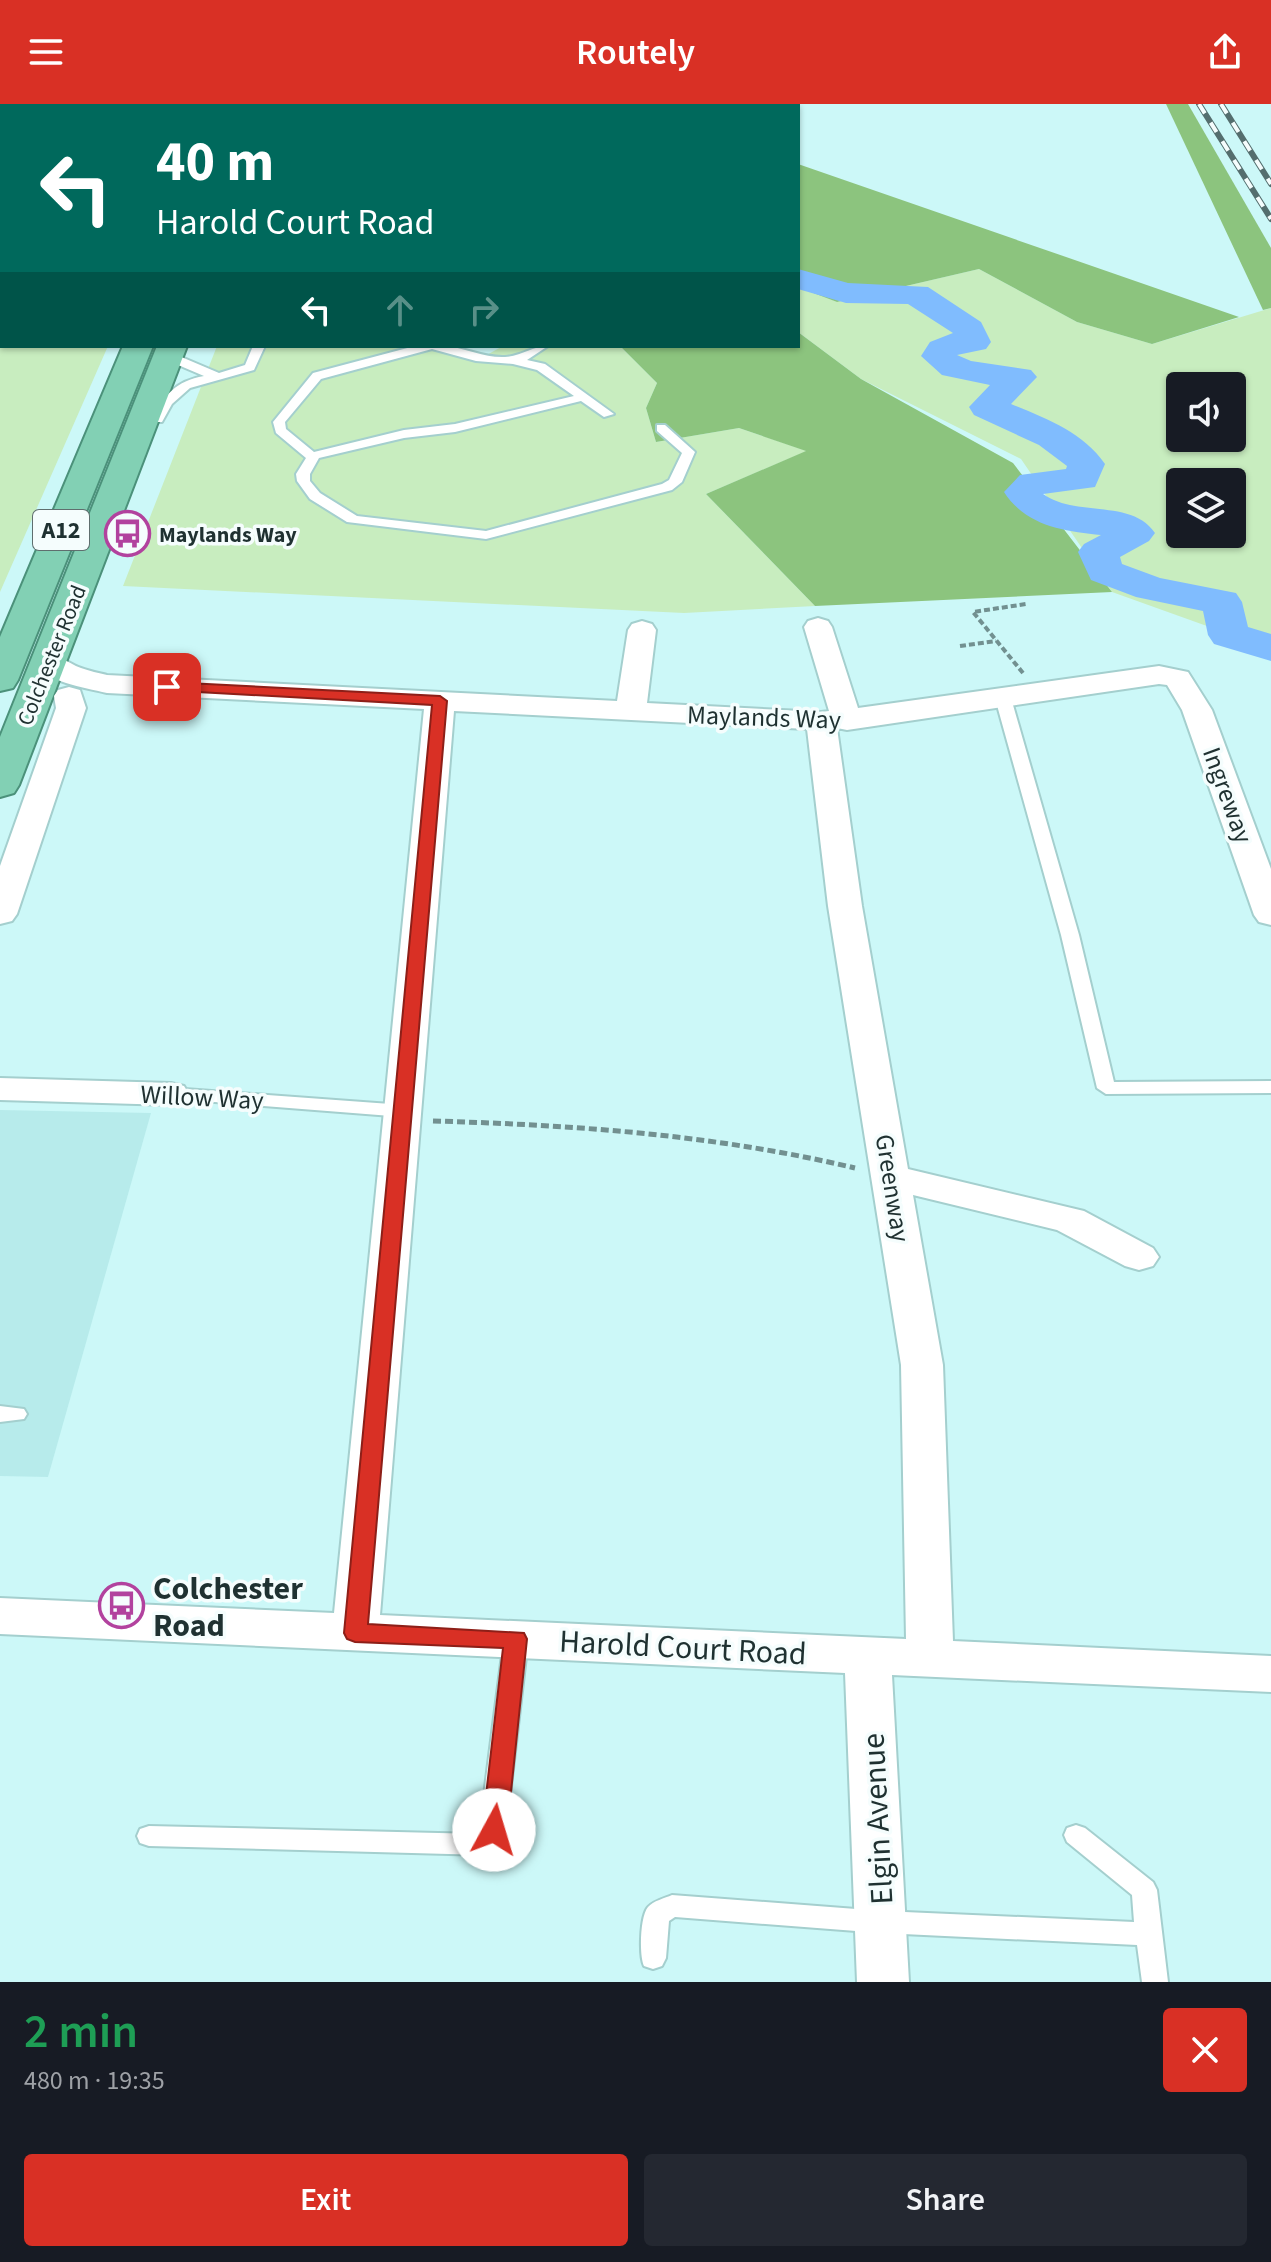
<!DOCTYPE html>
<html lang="en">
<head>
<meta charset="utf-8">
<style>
	:root { --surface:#171b24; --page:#242831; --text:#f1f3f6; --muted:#9ea1a6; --accent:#d93025 }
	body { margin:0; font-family:"Source Sans 3",sans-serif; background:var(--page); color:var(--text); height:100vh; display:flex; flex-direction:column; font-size:30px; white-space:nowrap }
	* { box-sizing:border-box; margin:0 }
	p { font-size:26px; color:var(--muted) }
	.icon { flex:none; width:44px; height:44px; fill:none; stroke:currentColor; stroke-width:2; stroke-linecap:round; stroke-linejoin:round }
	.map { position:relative; height:1878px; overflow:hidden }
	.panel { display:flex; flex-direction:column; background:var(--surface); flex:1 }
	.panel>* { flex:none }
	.banner { position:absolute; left:0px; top:0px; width:800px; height:244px; box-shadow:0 2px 6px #0004; background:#00695c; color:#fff; overflow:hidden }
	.buttons { position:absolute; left:1166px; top:268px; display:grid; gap:16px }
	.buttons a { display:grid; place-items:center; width:80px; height:80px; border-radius:8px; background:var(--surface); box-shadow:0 2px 6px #0004; font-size:40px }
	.pin { position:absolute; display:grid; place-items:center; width:68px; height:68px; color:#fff; margin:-34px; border-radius:16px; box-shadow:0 4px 12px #0006 }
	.me { position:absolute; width:88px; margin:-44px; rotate:6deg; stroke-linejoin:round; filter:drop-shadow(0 0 6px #0008) }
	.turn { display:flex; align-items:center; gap:28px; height:168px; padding:0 24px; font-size:36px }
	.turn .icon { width:104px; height:104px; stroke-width:2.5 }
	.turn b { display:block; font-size:56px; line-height:68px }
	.lanes { display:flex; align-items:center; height:76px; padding:0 24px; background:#0003; justify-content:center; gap:40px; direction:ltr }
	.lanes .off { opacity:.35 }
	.round { display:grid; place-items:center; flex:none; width:84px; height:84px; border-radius:8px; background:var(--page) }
	.overview { display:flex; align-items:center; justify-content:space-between; height:136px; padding:0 24px }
	h1 { font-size:48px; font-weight:600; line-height:60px; color:#1e9e55 }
	.cta { display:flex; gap:16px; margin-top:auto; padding:16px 24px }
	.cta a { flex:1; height:92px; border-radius:8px; background:var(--accent); color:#fff; font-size:32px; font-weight:600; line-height:92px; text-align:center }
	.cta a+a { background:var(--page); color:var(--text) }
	header { display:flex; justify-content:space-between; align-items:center; height:104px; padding:0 24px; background:var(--accent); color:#fff; font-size:36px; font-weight:600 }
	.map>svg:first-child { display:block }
	.built { fill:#b7ebeb }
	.green { fill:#c8edbf; fill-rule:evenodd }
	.forest { fill:#8cc47e }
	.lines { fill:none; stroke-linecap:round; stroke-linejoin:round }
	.river { fill:#80bcfe; fill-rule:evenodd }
	.service-casing { stroke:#a4cfce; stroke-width:4 }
	.minor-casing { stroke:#a4cfce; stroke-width:4 }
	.trunk-casing { stroke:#4b917a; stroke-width:4 }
	.path-far1 { stroke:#729090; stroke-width:4; stroke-dasharray:6 3; stroke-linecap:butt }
	.path { stroke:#729090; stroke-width:5; stroke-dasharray:8 4; stroke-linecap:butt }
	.service { fill:#fff; fill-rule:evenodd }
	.minor { fill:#fff; fill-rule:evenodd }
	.trunk { fill:#82d0b4; fill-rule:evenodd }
	.rail-casing { stroke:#546e6e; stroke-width:6 }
	.rail { stroke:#f5fdfd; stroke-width:4; stroke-dasharray:11; stroke-linecap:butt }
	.route { fill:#d93025; stroke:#8d1f18; stroke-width:2 }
	.labels { text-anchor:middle; stroke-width:7; stroke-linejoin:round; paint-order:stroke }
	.far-poi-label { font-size:22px; font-weight:bold; fill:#1f3131; stroke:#f5fdfd; text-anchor:start }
	.far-street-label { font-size:22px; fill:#1f3131; stroke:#f5fdfd }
	.shield { fill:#f5fdfd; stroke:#5f6e6e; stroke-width:2 }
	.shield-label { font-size:24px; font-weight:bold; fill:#1f3131 }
	.street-label { font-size:26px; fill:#1f3131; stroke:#f5fdfd }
	.near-poi-label { font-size:32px; font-weight:bold; fill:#1f3131; stroke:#f5fdfd; text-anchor:start }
	.near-street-label { font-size:32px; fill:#1f3131; stroke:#f5fdfd }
</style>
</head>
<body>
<header><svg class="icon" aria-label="menu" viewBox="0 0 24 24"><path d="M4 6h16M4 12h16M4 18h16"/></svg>Routely<svg class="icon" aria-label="share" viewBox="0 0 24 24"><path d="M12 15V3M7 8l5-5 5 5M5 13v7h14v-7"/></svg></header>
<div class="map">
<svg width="1271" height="1878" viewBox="0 0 1271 1878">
	<rect width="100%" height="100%" fill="#ccf8f8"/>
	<!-- built -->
	<path class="built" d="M0,1006l151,3 -103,364 -48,-1z"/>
	<!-- green -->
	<g class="green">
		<path d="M0,15l2,227h106l-108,246z"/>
		<path d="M979,165l98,53 75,22 119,-36v341l-159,-57 -91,-133 -160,-80 -63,-47v-46l39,16zM1180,282h52v52h-52zM1180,378h52v52h-52z"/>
		<path d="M217,242h216l50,11 20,-11h117l37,37 -11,25 10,34 83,-14 68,23 -101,43 109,112 -131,7 -561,-27z"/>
	</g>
	<!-- forest -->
	<g class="forest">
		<path d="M1166,0h22l83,144v60l-8,2z"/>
		<path d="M798,60l441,153 -87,27 -75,-22 -98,-53 -142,33 -39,-15z"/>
		<path d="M798,228l63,47 152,84 99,129 -297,14 -109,-112 100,-43 -67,-23 -83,14 -10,-34 11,-25 -37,-37h178z"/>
	</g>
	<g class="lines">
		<!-- river -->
		<g class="river">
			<path d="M520,0h37l1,2h-37z"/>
			<path d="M798,165l50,14 80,4 53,35 10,20 -5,7 -29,6 14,6 60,9 6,7 -26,27c34,14 72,28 94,60l-10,23 -52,7c34,24 88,4 112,39l-6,8 -29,16 2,7 38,14 76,15 6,9 6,25 23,7v27l-57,-17 -6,-9 -5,-24 -67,-14 -45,-17 -13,-28 6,-8 17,-9c-38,-4 -75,-9 -97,-43l16,-17 46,-6 1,-3 -28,-21 -65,-30 -5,-8 21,-22 -48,-10 -21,-19 9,-14 23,-9 -45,-29 -62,-1 -48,-14z"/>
		</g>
		<defs>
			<g id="service">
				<path d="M253,242h12l-11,24 -64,18 -18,16 -10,18h-8l-2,-3c12,-24 24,-38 52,-43l-40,-17v-6h8l47,20 26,-8z"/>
				<path d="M415,242c11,0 23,-2 33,0 19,3 37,12 57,11 17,-1 27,-11 43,-11l-21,14 18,4 69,50 -10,3 -23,-16 -126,31 -51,6 -85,20 -9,16v7l10,12 37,23 129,15 176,-47 7,-4 13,-27 -25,-22v-6h8l30,27 -13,30 -10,8 -186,49 -139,-17 -37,-23 -13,-18 -1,-7 10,-16 -30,-25 -3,-11 40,-49zM432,245l44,12 37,3 24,6 37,26 -119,28 -51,6 -90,22 -28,-23 -1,-7 36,-43z"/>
				<path d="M1003,589l8,5 68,237 35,147 157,-1v12l-165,1 -9,-6 -36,-153 -66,-237z"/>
				<path d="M171,984l233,17 9,6 -9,6 -240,-19 -2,-4 2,-4z"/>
				<path d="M0,1302l24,3 3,5 -3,5 -24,3z"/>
				<path d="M516,1526l8,3 4,6 -22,191 -11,22 -9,3 -337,-9 -9,-3 -3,-7 3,-7 9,-3 330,8 25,-195 4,-6z"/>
				<path d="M1076,1721l9,3 68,54 4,8 11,92h-26l-5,-37 -255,-12 -207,-16 -6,4 -3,37 -4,8 -9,3 -9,-3c-5,-10 -4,-50 4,-59 5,-6 17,-9 24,-12l210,16 252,11 -2,-27 -65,-53 -3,-7 3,-7z"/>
			</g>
			<g id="minor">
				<path d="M818,514l10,3 4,6 26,81 301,-42 29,6 24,38 59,159v56l-12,-3 -5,-7 -72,-205 -15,-25 -8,-1 -312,46 -10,-2 25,178 46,263 176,42 69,37 6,9 -6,9 -14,4 -14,-4 -68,-36 -144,-35 30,170 10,276 318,15v36l-379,-17 17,307h-52l-12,-309 -845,-39v-36l334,15 90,-904 -317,-16c-25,-6 -59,-10 -75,-32l5,-6c19,-5 27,7 44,13 8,3 18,5 26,7l510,26 11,-71 4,-6 10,-3 10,3 4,6 -9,73 174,9 8,-1 -25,-84 4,-6zM454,607l353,18 21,177 73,459 5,274 -526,-24z"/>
				<path d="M69,583l11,3 6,18 -69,206 -5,7 -12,3v-58l56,-158 -2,-12 4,-6z"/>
				<path d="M0,974l171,5 13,3 5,8 -5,8 -13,3 -171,-5z"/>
			</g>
			<g id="trunk">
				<rect x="87" y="0" width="24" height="2"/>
				<path d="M123,242h30l-135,334 -5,8 -13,3v-54z"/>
				<path d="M157,242h30l-168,439 -5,8 -14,4v-60z"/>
			</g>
		</defs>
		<!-- service casing -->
		<use href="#service" class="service-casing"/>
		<!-- minor casing -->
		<use href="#minor" class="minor-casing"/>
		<!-- trunk casing -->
		<use href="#trunk" class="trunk-casing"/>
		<!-- path-far1 -->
		<g class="path-far1">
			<path d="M960,542l36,-5"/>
			<path d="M1023,569l-50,-61 53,-8"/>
		</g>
		<!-- path -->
		<path class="path" d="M433,1017c143,4 283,14 422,47"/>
		<!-- service -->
		<use href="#service" class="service"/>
		<!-- minor -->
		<use href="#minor" class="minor"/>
		<!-- trunk -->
		<use href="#trunk" class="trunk"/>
		<defs>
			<g id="rail">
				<path d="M1199,0l72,115"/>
				<path d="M1221,0l50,80"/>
			</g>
		</defs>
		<!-- rail casing -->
		<use href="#rail" class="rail-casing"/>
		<!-- rail -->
		<use href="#rail" class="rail"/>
	</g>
	<!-- route -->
	<path class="route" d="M167,578l273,14 7,5 -79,923 156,9 3,6 -20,191 -4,7 -9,3 -9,-3 -3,-7 21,-182 -148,-6 -8,-3 -3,-6 88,-928 -270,-15v-6z"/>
	<!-- icons -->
	<defs>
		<symbol id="bus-ring" viewBox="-11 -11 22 22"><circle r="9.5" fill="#f5fdfd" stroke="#b2429e" stroke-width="1.5"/><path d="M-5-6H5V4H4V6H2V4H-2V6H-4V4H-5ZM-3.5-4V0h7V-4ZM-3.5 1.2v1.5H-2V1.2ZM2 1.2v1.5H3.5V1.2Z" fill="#b2429e"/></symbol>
	</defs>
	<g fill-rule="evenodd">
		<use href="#bus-ring" x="102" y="404" width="51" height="51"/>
		<use href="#bus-ring" x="96" y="1476" width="51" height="51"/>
	</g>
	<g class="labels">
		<!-- far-poi labels -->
		<g class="far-poi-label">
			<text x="159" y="438">Maylands Way</text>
		</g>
		<!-- far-street labels -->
		<g class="far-street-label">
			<text transform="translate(51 551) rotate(-68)" y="8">Colchester Road</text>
		</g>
		<!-- shield labels -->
		<rect class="shield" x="33" y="406" width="56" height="40" rx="6"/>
		<g class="shield-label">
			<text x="61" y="434">A12</text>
		</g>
		<!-- street labels -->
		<g class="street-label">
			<text transform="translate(764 613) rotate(2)" y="9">Maylands Way</text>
			<text transform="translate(1228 691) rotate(70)" y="9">Ingreway</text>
			<text transform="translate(202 993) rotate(3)" y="9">Willow Way</text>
			<text transform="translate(893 1084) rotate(81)" y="9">Greenway</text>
		</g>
		<!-- near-poi labels -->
		<g class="near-poi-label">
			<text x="153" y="1495">Colchester<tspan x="153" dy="37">Road</tspan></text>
		</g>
		<!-- near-street labels -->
		<g class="near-street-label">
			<text transform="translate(683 1543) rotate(3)" y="11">Harold Court Road</text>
			<text transform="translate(877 1715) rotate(-93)" y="11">Elgin Avenue</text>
		</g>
	</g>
</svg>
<div class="buttons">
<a><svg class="icon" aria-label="sound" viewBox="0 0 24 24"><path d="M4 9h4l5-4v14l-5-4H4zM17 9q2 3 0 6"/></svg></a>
<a><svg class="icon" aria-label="layers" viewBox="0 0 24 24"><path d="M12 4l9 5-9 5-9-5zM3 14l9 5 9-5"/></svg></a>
</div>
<div class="pin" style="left:167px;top:583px;background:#d93025"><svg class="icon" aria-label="arrive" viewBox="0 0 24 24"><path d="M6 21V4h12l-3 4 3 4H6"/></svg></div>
<svg class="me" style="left:494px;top:1726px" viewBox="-20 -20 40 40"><circle r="19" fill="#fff"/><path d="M0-13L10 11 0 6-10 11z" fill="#d93025"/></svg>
<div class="banner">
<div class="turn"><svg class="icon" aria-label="left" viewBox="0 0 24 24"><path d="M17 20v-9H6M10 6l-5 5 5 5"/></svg><div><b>40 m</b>Harold Court Road</div></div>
<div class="lanes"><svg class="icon" aria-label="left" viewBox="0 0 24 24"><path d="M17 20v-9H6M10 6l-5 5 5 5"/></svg><svg class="icon off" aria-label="ahead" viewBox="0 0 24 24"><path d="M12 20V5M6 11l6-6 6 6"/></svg><svg class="icon off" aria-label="right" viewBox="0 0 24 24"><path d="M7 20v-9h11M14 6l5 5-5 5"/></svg></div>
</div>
</div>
<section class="panel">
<div class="overview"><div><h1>2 min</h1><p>480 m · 19:35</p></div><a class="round" style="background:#d93025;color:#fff"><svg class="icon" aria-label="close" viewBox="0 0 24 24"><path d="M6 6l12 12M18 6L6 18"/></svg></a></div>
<div class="cta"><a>Exit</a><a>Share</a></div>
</section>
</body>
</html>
